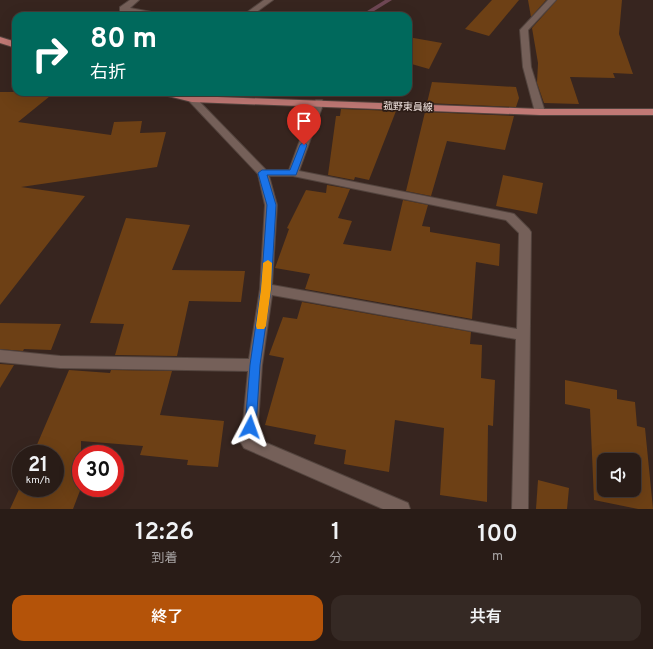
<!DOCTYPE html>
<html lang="ja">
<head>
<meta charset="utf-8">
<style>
	:root { --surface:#291c17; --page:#352924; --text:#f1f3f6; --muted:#a5a1a1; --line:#453a36; --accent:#b45309 }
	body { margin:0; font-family:Overpass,"Noto Sans JP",sans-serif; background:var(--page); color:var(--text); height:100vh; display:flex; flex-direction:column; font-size:15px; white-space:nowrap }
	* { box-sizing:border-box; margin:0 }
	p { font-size:13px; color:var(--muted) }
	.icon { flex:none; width:22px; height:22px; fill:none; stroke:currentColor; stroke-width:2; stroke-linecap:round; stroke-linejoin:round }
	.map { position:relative; height:509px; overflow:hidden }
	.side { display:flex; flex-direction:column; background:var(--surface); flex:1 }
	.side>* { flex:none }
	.guide { position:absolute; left:12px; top:12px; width:400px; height:84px; border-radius:12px; box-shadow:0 4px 16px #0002,0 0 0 1px var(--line); background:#00695c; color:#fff; overflow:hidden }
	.controls { position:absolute; left:597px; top:453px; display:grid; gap:8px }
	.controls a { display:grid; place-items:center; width:44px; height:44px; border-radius:8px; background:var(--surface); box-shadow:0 4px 16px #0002,0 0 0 1px var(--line); font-size:20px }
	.speed { position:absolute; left:12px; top:445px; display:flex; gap:8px; font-size:20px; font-weight:700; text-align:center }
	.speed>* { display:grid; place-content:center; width:52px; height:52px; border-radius:50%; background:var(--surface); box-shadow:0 4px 16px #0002,0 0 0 1px var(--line); line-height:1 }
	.speed small { font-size:10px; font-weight:400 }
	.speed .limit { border:6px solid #d22; background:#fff; color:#111 }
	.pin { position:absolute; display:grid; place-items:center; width:34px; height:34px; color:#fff; margin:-41px -17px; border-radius:50% 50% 50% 0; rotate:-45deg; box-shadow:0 0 4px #0007 }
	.pin .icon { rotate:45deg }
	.me { position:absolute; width:44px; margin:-22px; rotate:4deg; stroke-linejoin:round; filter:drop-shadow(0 0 3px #0008) }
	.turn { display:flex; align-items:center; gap:14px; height:84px; padding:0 12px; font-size:18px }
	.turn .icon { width:52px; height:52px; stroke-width:2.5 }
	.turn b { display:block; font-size:28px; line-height:34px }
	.eta { display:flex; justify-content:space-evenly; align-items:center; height:68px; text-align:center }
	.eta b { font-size:24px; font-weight:600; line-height:28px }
	.action { display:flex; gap:8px; margin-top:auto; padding:8px 12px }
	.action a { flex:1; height:46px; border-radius:12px; background:var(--accent); color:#fff; font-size:16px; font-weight:600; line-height:46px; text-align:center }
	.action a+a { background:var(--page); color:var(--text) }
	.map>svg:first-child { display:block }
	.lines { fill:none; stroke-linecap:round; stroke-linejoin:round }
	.stream { fill:#6e4754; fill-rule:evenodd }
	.building { fill:#6d4015; fill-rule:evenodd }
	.minor-casing { stroke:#53443e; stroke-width:2 }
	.major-casing { stroke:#53443e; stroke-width:2 }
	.minor { fill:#756059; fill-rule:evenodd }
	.major { fill:#c07975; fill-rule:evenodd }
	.route { fill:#1a73e8; stroke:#114b97 }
	.slow { fill:#f59e0b }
	.labels { text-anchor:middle; stroke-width:3.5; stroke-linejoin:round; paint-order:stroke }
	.far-street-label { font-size:10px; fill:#fbeeea; stroke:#2c1c16 }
</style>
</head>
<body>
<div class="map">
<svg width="653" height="509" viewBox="0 0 653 509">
	<rect width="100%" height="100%" fill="#37251f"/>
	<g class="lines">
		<!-- stream -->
		<path class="stream" d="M385,0h7l-26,16h-7z"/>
	</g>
	<!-- building -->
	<g class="building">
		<path d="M492,0h27l-30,36 -24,-7z"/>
		<path d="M528,0h18l-15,17z"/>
		<path d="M557,0h65l-3,34 14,40 -20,-1 2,5 -45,-1 9,27 -35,-1 -7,-20 1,-20 -6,-35z"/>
		<path d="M408,37l34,6 -13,26 -21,-6z"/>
		<path d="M432,82l84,5 3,11 -3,9 -89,-4z"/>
		<path d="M0,92h55l-37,30 93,13 3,-13 28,-1 -2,12 26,-1 -9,35 -136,20 64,9 -85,109z"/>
		<path d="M341,109l55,2 -27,69 -14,-3 -1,3 -26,-5 8,-59h4z"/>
		<path d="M425,112l89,4 -9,34 -58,-9 -16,55 -25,-5z"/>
		<path d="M503,175l40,8 -6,31 -41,-8z"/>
		<path d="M327,185l23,4 -12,29 14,3 -9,23 48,7 12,-51 25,5 -6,21 8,1v5l70,12 -1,22 -23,-4 -4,57 -167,-30 5,-15 -35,-6 14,-39 -2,-1 19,-38 20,3z"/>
		<path d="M126,218l64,7 -18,45 73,1 -4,31 -52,-1 -12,55 -62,-1 9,-31 -34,-1z"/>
		<path d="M302,302l169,30 -1,12 12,1 -1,33 14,2 -2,46 -5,-1 -1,77 -47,-7 4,-67 -49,-8 -6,52 -45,-8 2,-14 -32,-6 2,-9 -51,-10 19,-67 -15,-3 14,-38 14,2z"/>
		<path d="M0,323l61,1 -10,26 -27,-1 -1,2 -23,-2z"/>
		<path d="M0,364l14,1 -14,23z"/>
		<path d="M69,370l41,3 1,-3 61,1 -12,44 64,6 -6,46 -31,-2 1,-5 -48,-5 3,-9 -62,-5v47l-8,21h-63l11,-24v3h34v-34h-22z"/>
		<path d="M565,380l52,10v9l18,3 2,24 8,2 8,81h-15l-44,-9 -4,-91 -25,-5zM604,460h30v30h-30z"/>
		<path d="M538,480l31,8 -2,21h-31z"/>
	</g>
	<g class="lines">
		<defs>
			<g id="minor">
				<path d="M130,0h9l-9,8 32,6 4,2h-17l-29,-5v-4z"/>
				<path d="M264,0h9l-22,16h-9z"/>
				<path d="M548,0h8l-28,30 3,37 14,45 -5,3 -5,-3 -12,-45 -3,-37z"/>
				<path d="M192,96l3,1 71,73h23l25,-68 2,-2h6l2,2 -25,69 211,42 4,1 15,15 2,3 -3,277h-16l4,-170 -244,-44 -10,70 -5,74 151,64 2,6h-27l-139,-61 -3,-5 7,-72 -188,-3 -60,-6v-12l60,6 189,3 11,-70 5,-84 -7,-31 -69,-73 -2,-2 2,-2zM269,176h24l213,44 13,13 -2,96 -245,-44 5,-80z"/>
			</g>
			<g id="major">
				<path d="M0,37l16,5v6l-16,-5z"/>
				<path d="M158,92h17l17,4 348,13h113v6h-113l-348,-13 -32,-8z"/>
			</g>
		</defs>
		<!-- minor casing -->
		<use href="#minor" class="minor-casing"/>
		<!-- major casing -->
		<use href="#major" class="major-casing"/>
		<!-- minor -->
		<use href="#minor" class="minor"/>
		<!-- major -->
		<use href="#major" class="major"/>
	</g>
	<!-- route -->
	<path class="route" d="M304,142l3,3 -11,30h-29l9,30 -5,84 -11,76 -4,62 -2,4 -4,1 -4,-1 -1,-4 5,-62 11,-76 6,-84 -9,-32 4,-3h28l10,-25z"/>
	<!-- slow -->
	<path class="slow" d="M268,260l4,3 -1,26 -5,37 -2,3h-7l-1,-3 5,-37 2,-26z"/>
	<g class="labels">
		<!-- far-street labels -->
		<g class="far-street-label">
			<text transform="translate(408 106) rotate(2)" y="4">菰野東員線</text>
		</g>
	</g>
</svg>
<div class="controls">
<a><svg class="icon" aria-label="sound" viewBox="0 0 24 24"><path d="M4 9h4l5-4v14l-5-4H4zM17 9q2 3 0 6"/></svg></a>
</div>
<div class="speed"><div>21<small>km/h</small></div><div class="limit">30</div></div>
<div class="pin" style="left:304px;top:145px;background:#d93025"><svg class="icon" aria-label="arrive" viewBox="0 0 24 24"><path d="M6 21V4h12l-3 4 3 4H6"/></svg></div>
<svg class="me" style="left:250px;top:427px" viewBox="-20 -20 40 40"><path d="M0-17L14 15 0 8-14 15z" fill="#1a73e8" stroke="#fff" stroke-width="4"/></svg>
<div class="guide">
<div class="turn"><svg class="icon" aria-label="right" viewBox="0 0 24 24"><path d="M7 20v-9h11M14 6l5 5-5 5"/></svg><div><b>80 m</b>右折</div></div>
</div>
</div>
<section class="side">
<div class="eta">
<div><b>12:26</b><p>到着</p></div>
<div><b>1</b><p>分</p></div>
<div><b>100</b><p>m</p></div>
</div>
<div class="action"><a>終了</a><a>共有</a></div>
</section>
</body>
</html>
